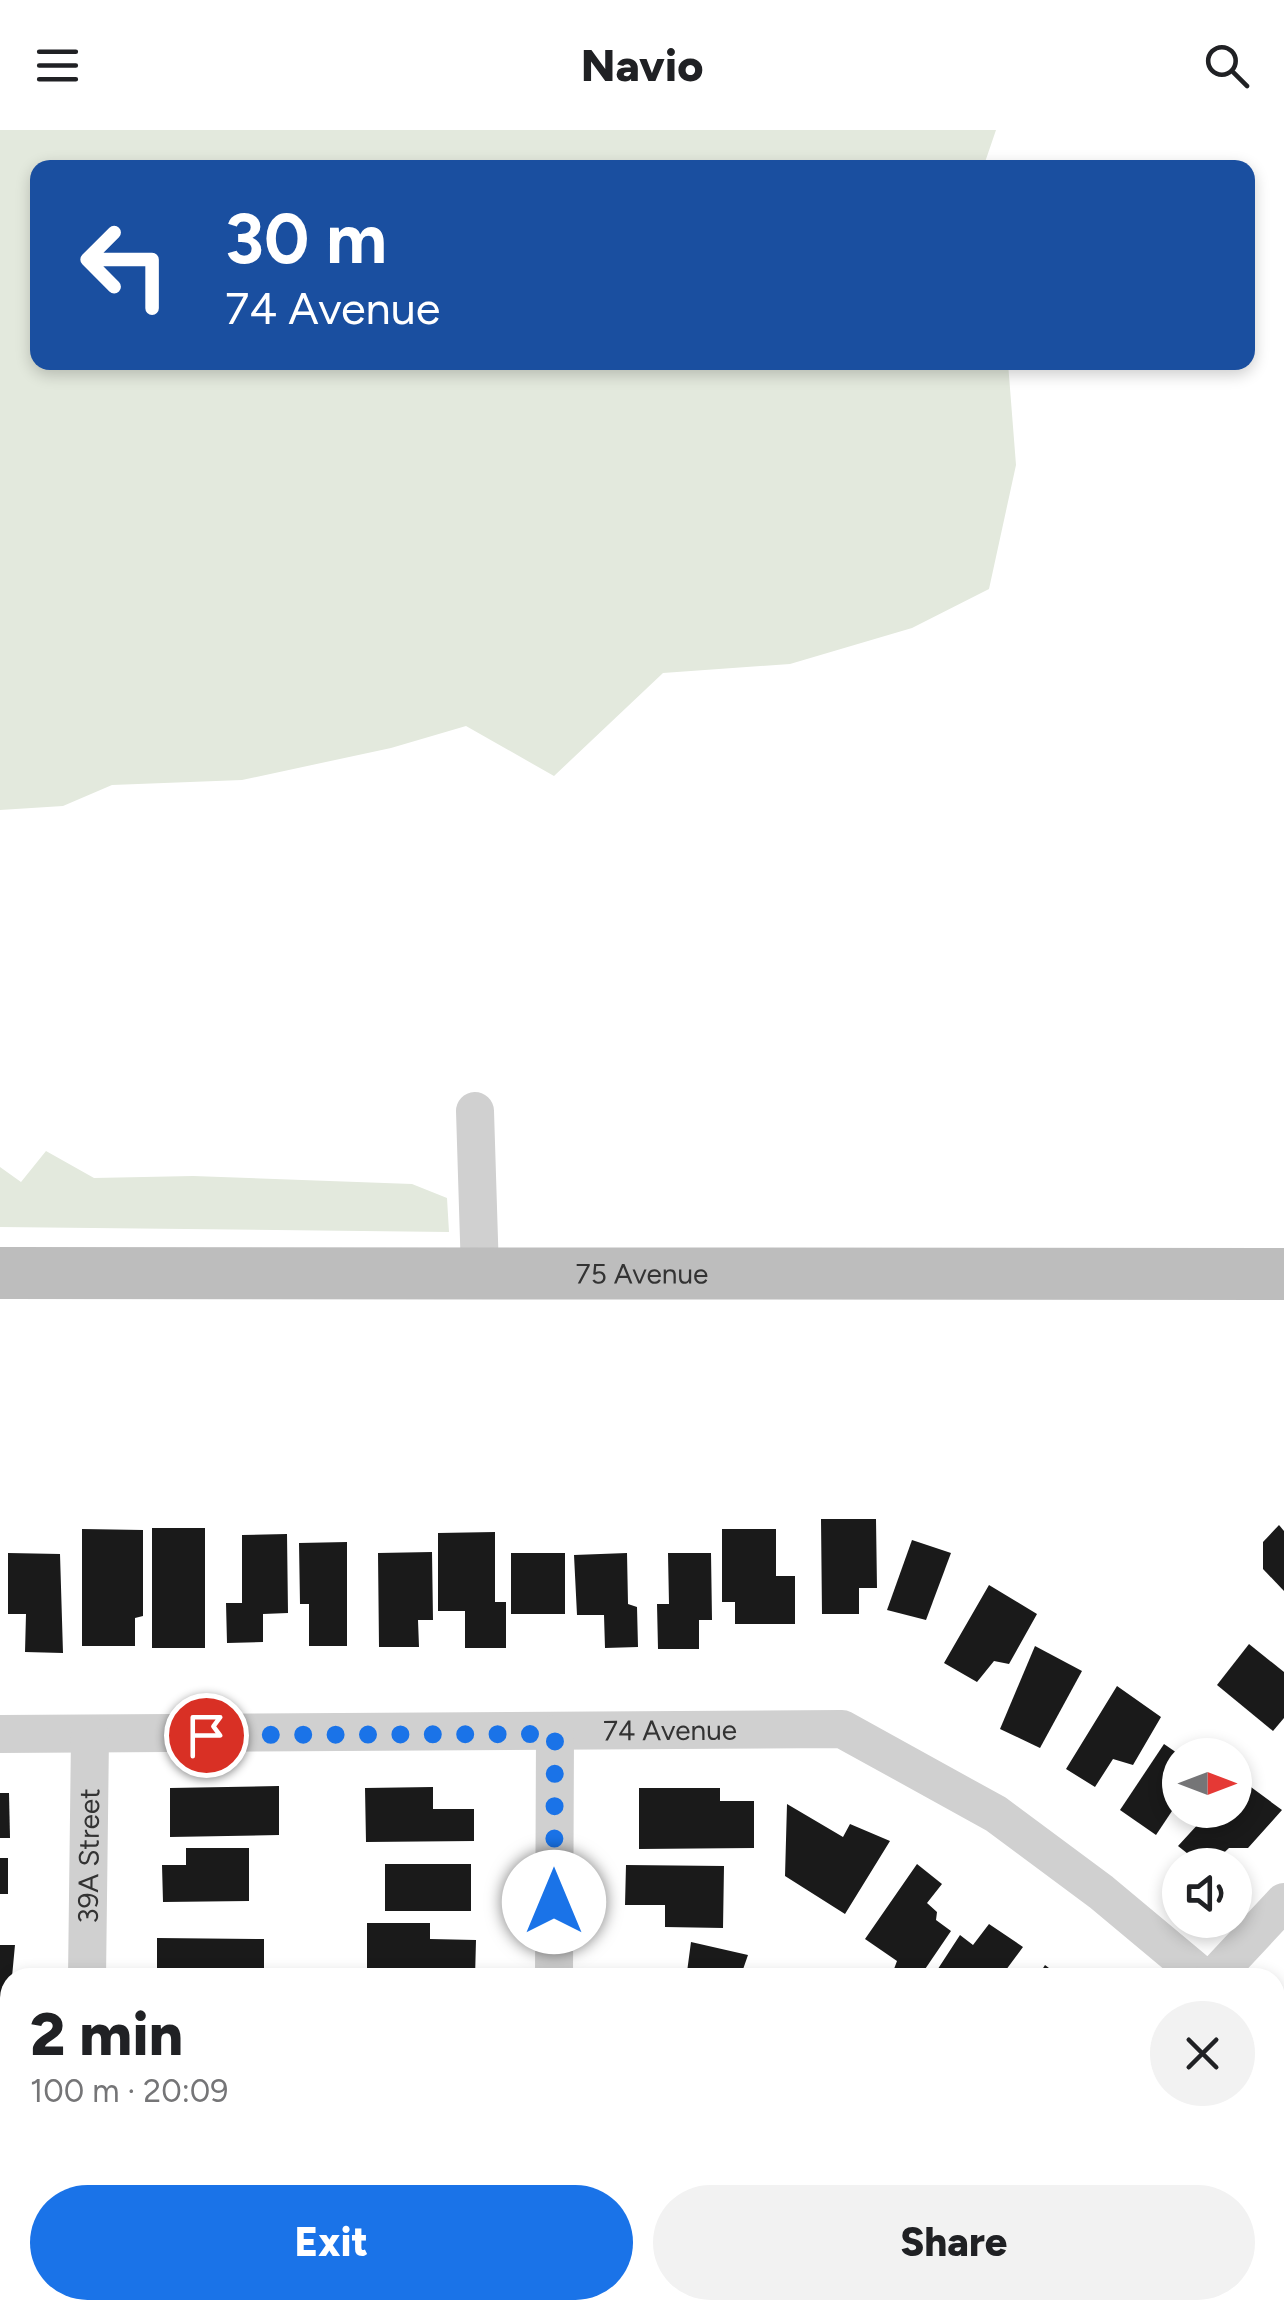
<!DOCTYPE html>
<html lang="en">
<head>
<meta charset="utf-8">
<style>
	:root { --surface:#fff; --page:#f2f2f2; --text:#202124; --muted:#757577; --accent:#1a73e8 }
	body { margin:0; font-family:Figtree,sans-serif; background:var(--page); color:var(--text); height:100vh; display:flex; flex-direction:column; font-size:38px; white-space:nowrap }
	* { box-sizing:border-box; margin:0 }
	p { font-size:32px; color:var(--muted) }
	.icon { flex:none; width:55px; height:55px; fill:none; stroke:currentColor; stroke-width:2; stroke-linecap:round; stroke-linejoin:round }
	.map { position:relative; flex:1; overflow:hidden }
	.side { position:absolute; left:0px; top:1838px; width:1285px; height:352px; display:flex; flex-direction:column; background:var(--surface); border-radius:30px 30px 0 0; box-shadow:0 5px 15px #0003 }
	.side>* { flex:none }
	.banner { position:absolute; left:30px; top:30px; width:1225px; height:210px; border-radius:20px; box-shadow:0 5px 15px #0003; background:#1a4fa0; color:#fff; overflow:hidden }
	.needle { width:65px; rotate:90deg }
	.tools { position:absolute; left:1162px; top:1608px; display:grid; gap:20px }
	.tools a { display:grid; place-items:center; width:90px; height:90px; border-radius:50%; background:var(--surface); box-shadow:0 5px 15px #0003; font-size:50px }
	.pin { position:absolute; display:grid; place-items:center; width:85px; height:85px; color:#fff; margin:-42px; border:5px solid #fff; border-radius:50%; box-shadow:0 2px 10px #0007 }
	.me { position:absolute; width:110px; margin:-55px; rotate:0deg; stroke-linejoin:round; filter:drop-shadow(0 0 8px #0008) }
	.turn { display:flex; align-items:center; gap:35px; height:210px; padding:0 30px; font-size:45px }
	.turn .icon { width:130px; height:130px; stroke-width:2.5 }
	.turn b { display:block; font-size:70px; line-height:85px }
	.round { display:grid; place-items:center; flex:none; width:105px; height:105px; border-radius:52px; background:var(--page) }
	.overview { display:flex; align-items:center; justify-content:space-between; height:170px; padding:0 30px }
	h1 { font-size:60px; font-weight:800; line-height:75px }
	.action { display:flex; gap:20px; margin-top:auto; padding:20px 30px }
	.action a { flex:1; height:115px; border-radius:60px; background:var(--accent); color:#fff; font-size:40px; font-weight:800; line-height:115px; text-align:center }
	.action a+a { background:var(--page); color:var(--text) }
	header { display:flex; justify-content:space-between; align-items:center; height:130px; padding:0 30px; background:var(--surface); font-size:45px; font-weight:800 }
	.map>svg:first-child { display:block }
	.green { fill:#e3e9dd }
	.building { fill:#1a1a1a }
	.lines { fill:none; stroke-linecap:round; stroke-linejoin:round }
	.path { stroke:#cacaca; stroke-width:6; stroke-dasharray:5 5; stroke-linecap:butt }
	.minor { stroke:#d0d0d0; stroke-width:38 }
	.secondary { stroke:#bdbdbd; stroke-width:52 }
	.route { stroke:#1a73e8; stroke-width:18; stroke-dasharray:0 32.4 }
	.labels { text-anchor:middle; stroke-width:10; stroke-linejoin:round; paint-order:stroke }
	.street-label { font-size:28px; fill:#333; stroke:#fff }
</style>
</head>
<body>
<header><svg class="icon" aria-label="menu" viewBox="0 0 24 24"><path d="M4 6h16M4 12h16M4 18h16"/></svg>Navio<svg class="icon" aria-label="search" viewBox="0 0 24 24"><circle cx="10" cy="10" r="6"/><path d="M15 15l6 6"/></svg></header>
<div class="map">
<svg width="1284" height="2189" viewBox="0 0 1284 2189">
	<rect width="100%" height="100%" fill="#fff"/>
	<!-- green -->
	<g class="green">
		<path d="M0,0h996l-13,38h-945v194l970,1 8,102 -27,124 -77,39 -122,36 -127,9 -109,103 -88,-50 -75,22 -149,32 -130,5 -49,21 -63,4z"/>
		<path d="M46,1021l48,27 99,-2 219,8 35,14 2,34 -449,-5v-60l21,15z"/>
	</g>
	<!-- building -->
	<g class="building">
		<path d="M821,1389h55l1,69h-18v26h-37z"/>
		<path d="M1279,1395l5,6v60l-21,-22v-27z"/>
		<rect x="152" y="1398" width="53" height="120"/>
		<path d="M82,1399l61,1v86l-8,2v28h-53z"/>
		<path d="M722,1399h54v47h19v48h-60v-22h-13z"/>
		<path d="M495,1402v70h11v46h-41v-37h-27v-78z"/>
		<path d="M287,1404l1,79 -25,1v28l-36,1 -1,-40h16v-68z"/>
		<path d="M912,1410l39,13 -25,67 -39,-10z"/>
		<path d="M347,1412v104h-38v-42h-9l-1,-61z"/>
		<path d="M432,1422l1,68h-15l1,27h-40l-1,-94z"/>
		<path d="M8,1423l52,1 3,99 -38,-1 1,-38h-18z"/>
		<rect x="511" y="1423" width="54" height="61"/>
		<path d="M627,1423l1,51 9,3 1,40 -33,1 -1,-33h-27l-3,-60z"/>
		<path d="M668,1423h43l1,67h-13v29h-41l-1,-45h12z"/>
		<path d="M989,1455l48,29 -28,50 -15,-3 -17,21 -33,-19z"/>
		<path d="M1249,1514l35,28v46l-11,13 -56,-46z"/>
		<path d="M1035,1516l47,25 -42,77 -40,-19z"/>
		<path d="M1117,1556l44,31 -28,48 -20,-6 -18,28 -29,-18z"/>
		<path d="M1164,1614l16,11v44l-24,36 -36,-25z"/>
		<path d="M1240,1649l42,31 -34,38h-19l-18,17h-9l-24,-19 33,-36h24v-26z"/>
		<path d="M279,1656v49l-109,2v-49z"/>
		<path d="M433,1657v22h41v32l-108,1 -1,-54z"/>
		<path d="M639,1658h81v13h34v47l-115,1z"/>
		<path d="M0,1663h9l1,45h-10z"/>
		<path d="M787,1674l56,33 7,-13 40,17 -45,73 -60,-38z"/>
		<path d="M186,1718h63v53l-86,1 -1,-37h24z"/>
		<rect x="0" y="1728" width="8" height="36"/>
		<rect x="385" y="1734" width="86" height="47"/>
		<path d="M917,1734l25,20 -15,19 10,9 -1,8 15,11 -32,47h-12l-13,-9 3,-8 -32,-22z"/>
		<path d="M626,1735l98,1 -1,62 -58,-1v-22h-40z"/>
		<path d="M367,1793h63v16l46,1 -1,38h-108z"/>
		<path d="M989,1794l34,23 -23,31h-68l28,-43 13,10z"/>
		<path d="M157,1808l107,1v39l-107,-3z"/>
		<path d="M691,1812l57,13 -8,23h-85l1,-6h31z"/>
		<path d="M0,1815h15l-5,53h-10z"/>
		<path d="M1045,1835l17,13h-25z"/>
		<rect x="0" y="1877" width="10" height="66"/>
		<rect x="0" y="1970" width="10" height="61"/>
		<path d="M1275,2039l9,9v24l-9,7z"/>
		<rect x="0" y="2051" width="10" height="45"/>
		<path d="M1284,2106v66l-9,-10v-47z"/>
		<path d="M156,2180h41l-3,9h-26z"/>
		<path d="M214,2180h57l-4,9h-49l-6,-4z"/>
		<path d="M292,2180h67l-3,9h-68z"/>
		<path d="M578,2180h59l-7,9h-58z"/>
		<path d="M663,2180h49l-5,5 5,4h-56z"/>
		<path d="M998,2180h64l-9,9h-53l-6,-5z"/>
		<path d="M1074,2180h6l10,9h-23z"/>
	</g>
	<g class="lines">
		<!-- path -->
		<path class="path" d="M958,2189l8,-9"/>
		<!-- minor -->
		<g class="minor">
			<path d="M475,981l5,161"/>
			<path id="s1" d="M0,1604l842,-5 154,85 105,78 103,86"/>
			<path id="s2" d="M87,1848l3,-242"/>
			<path d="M554,1848l1,-244"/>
			<path d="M1213,1848l71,-76"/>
			<path d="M1275,1916l9,9"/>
			<path d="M868,2180l11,9"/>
			<path d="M83,2189v-9"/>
		</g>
		<!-- secondary -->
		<path class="secondary" id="s3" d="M0,1143l1284,1"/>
	</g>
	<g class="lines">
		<!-- route -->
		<path class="route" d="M206,1605l349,-1 -1,168"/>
	</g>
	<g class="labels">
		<!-- street labels -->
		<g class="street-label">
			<text dy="10" stroke="none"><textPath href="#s3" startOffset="642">75 Avenue</textPath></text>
			<text dy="10" stroke="none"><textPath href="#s1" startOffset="670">74 Avenue</textPath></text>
			<text dy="10" stroke="none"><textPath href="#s2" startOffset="122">39A Street</textPath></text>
		</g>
	</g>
</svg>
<div class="tools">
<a><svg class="needle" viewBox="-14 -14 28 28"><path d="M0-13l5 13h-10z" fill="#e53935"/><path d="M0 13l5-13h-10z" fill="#757577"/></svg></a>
<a><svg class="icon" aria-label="sound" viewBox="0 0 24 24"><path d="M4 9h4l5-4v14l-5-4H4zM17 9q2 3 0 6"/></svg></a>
</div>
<div class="pin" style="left:206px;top:1605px;background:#d93025"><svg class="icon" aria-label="arrive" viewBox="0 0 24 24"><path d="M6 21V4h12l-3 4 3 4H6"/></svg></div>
<svg class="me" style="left:554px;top:1772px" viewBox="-20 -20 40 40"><circle r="19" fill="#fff"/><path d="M0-13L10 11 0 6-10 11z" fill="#1a73e8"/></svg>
<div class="banner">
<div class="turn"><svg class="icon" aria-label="left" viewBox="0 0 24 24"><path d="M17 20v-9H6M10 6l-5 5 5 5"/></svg><div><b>30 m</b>74 Avenue</div></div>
</div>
<section class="side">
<div class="overview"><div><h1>2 min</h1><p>100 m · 20:09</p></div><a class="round"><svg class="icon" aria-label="close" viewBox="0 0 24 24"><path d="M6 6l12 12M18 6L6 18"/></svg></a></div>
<div class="action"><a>Exit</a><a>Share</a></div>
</section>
</div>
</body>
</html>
